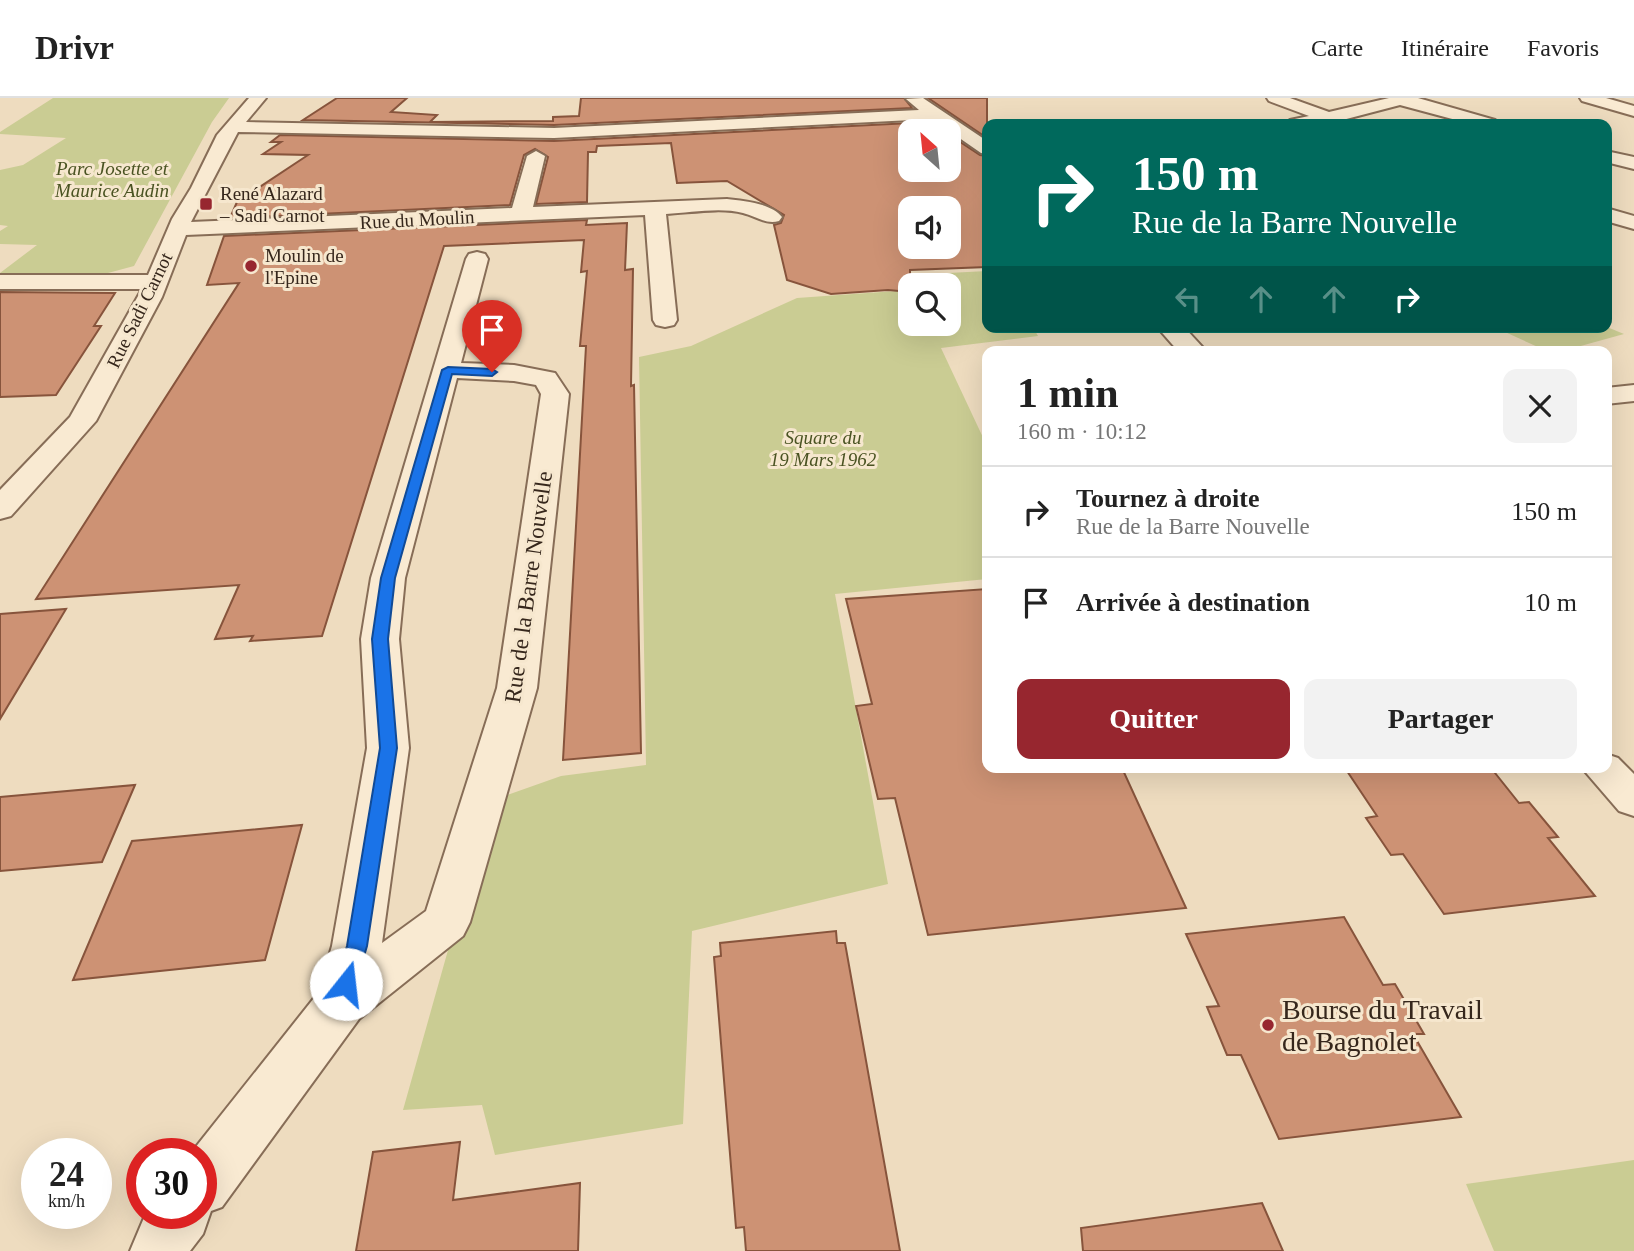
<!DOCTYPE html>
<html lang="fr">
<head>
<meta charset="utf-8">
<style>
	:root { --surface:#fff; --page:#f2f2f2; --text:#222; --muted:#767676; --line:#e0e0e0; --accent:#97262f }
	body { margin:0; font-family:Georgia,serif; background:var(--page); color:var(--text); height:100vh; display:flex; flex-direction:column; font-size:26px; white-space:nowrap }
	* { box-sizing:border-box; margin:0 }
	p { font-size:23px; color:var(--muted) }
	.icon { flex:none; width:38px; height:38px; fill:none; stroke:currentColor; stroke-width:2; stroke-linecap:round; stroke-linejoin:round }
	.map { position:relative; flex:1; overflow:hidden }
	.sheet { position:absolute; left:982px; top:248px; width:630px; height:427px; display:flex; flex-direction:column; background:var(--surface); border-radius:14px; box-shadow:0 7px 28px #0002 }
	.sheet>* { flex:none }
	.hud { position:absolute; left:982px; top:21px; width:630px; height:214px; border-radius:14px; box-shadow:0 7px 28px #0002; background:#00695c; color:#fff; overflow:hidden }
	.needle { width:46px; rotate:333deg }
	.buttons { position:absolute; left:898px; top:21px; display:grid; gap:14px }
	.buttons a { display:grid; place-items:center; width:63px; height:63px; border-radius:14px; background:var(--surface); box-shadow:0 7px 28px #0002; font-size:35px }
	.speed { position:absolute; left:21px; top:1040px; display:flex; gap:14px; font-size:35px; font-weight:700; text-align:center }
	.speed>* { display:grid; place-content:center; width:91px; height:91px; border-radius:50%; background:var(--surface); box-shadow:0 7px 28px #0002; line-height:1 }
	.speed small { font-size:18px; font-weight:400 }
	.speed .limit { border:10px solid #d22; background:#fff; color:#111 }
	.pin { position:absolute; display:grid; place-items:center; width:60px; height:60px; color:#fff; margin:-72px -30px; border-radius:50% 50% 50% 0; rotate:-45deg; box-shadow:0 0 7px #0007 }
	.pin .icon { rotate:45deg }
	.me { position:absolute; width:77px; margin:-38px; rotate:16deg; stroke-linejoin:round; filter:drop-shadow(0 0 5px #0008) }
	.turn { display:flex; align-items:center; gap:24px; height:147px; padding:0 35px; font-size:32px }
	.turn .icon { width:91px; height:91px; stroke-width:2.5 }
	.turn b { display:block; font-size:49px; line-height:60px }
	.lanes { display:flex; align-items:center; height:66px; padding:0 35px; background:#0003; justify-content:center; gap:35px; direction:ltr }
	.lanes .off { opacity:.35 }
	.round { display:grid; place-items:center; flex:none; width:74px; height:74px; border-radius:14px; background:var(--page) }
	.head { display:flex; align-items:center; justify-content:space-between; height:119px; padding:0 35px }
	h1 { font-size:42px; font-weight:800; line-height:52px }
	.button { display:flex; gap:14px; margin-top:auto; padding:14px 35px }
	.button a { flex:1; height:80px; border-radius:14px; background:var(--accent); color:#fff; font-size:28px; font-weight:800; line-height:80px; text-align:center }
	.button a+a { background:var(--page); color:var(--text) }
	ul { padding:0; list-style:none }
	li { display:flex; align-items:center; gap:21px; height:91px; padding:0 35px; border-top:2px solid var(--line) }
	li div { flex:1 }
	li b { display:block; font-size:26px }
	li em { font-style:normal }
	header { display:flex; align-items:center; gap:42px; box-sizing:border-box; height:98px; padding:0 35px; background:var(--surface); border-bottom:2px solid var(--line) }
	header strong { font-size:33px }
	nav { display:flex; gap:38px; margin-inline-start:auto; font-size:24px }
	.map>svg:first-child { display:block }
	.green { fill:#cacc93 }
	.building { fill:#cd9274; stroke:#87543c; stroke-width:2; fill-rule:evenodd }
	.lines { fill:none; stroke-linecap:round; stroke-linejoin:round }
	.minor-casing { stroke:#876d57; stroke-width:4 }
	.minor { fill:#f9ead2; fill-rule:evenodd }
	.route { fill:#1a73e8; stroke:#114b97; stroke-width:2 }
	.poi-dot { fill:#97262f; stroke:#f6e7ce; stroke-width:2.5 }
	.labels { text-anchor:middle; stroke-width:6; stroke-linejoin:round; paint-order:stroke }
	.far-park-label { font-size:19px; font-style:italic; fill:#4a5322; stroke:#f6e7ce }
	.far-poi-label { font-size:19px; fill:#36271c; stroke:#f6e7ce; text-anchor:start }
	.far-street-label { font-size:19px; fill:#36271c; stroke:#f6e7ce }
	.street-label { font-size:23px; fill:#36271c; stroke:#f6e7ce }
	.near-poi-label { font-size:28px; fill:#36271c; stroke:#f6e7ce; text-anchor:start }
</style>
</head>
<body>
<header>
<strong>Drivr</strong>
<nav><a>Carte</a><a>Itinéraire</a><a>Favoris</a></nav>
</header>
<div class="map">
<svg width="1634" height="1153" viewBox="0 0 1634 1153">
	<rect width="100%" height="100%" fill="#eedcbf"/>
	<!-- green -->
	<g class="green">
		<path d="M53,0h176l-17,24 -78,144 -26,7h-108l37,-28 -37,-1v-13l8,-5 -8,-1v-55l23,-5 43,-27 -66,-4v-2z"/>
		<path d="M987,173v56h46l5,9 -97,12 46,98v133l-152,15 53,290 -196,47 -9,193 -188,31 -13,-50 -79,5 87,-309 71,-25 85,-11 -7,-408 52,-11 106,-48 113,-8v34h38v-39h-33l-5,-10z"/>
		<path d="M1523,229h84l17,7 -65,18h-10l-44,-20z"/>
		<path d="M1634,1062v91h-140l-28,-67z"/>
	</g>
	<!-- building -->
	<g class="building">
		<path d="M337,0h70l-16,14 46,3 -7,7 123,-1v-4l26,-1 2,-18h323l8,10 -358,17 -251,-5z"/>
		<path d="M928,0h59v40z"/>
		<path d="M931,24l14,9h-35v39h38v-36l32,21 7,1v111l-77,3v22l-22,-2 -57,4 -44,-14 -13,-55 7,-2 3,-8 -57,-34 -50,2 -6,-40 -74,3 -1,6h-8l-1,50 -51,2 12,-47 -13,-8 -11,6 -14,50 -280,13 7,-16 71,-47 -45,-1 18,-12h-10l9,-7 274,6zM910,110h38v39h-38z"/>
		<path d="M587,122l-1,5 41,-2 -2,47 8,-1 -2,117 3,-1 7,368 -78,7 23,-414h-6l7,-75 -6,1 3,-32 -140,6 -122,390 -72,5 3,-5 -38,3 24,-54 -203,14 203,-316 -32,2 17,-49z"/>
		<path d="M0,194l115,1 -21,33h7l-45,69 -56,2z"/>
		<path d="M987,491v179h135l64,140 -258,27 -33,-137 -17,1 -22,-93 16,-2 -26,-105z"/>
		<path d="M66,511l-66,110v-105z"/>
		<path d="M1345,670h146l28,35 10,-1 29,35 -10,1 47,58 -151,18 -41,-60 -12,1 -25,-37 11,-2z"/>
		<path d="M135,687l-33,77 -102,9v-74z"/>
		<path d="M302,727l-37,135 -192,20 59,-139z"/>
		<path d="M1344,819l39,68 12,-1 29,50h-11l48,83 -182,22 -38,-84h-14l-20,-48 12,-1 -33,-72z"/>
		<path d="M836,833l1,12h8l55,308h-154l-2,-24 -8,1 -22,-271 7,-1 -1,-13z"/>
		<path d="M460,1044l-7,58 127,-17 -2,68h-222l17,-99z"/>
		<path d="M1262,1105l21,48h-200l-2,-23z"/>
	</g>
	<g class="lines">
		<defs>
			<g id="minor">
				<path d="M249,0h17l-20,24 308,6 365,-18 -13,-11 17,-1 64,43v13l-6,-1 -49,-34 -378,19 -316,-6 -47,90 321,-14 15,-52 9,-5 9,5 -12,51 194,-8c17,2 44,4 55,18l-3,4c-13,4 -23,-5 -36,-8 -24,-6 -53,0 -77,1l11,106 -3,5 -9,2 -9,-2 -3,-5 -8,-105 -459,20 -24,62 -66,124 -85,95 -11,3v-29l70,-73 72,-128h-142v-14h148l24,-56 19,-31 26,-53z"/>
				<path d="M1267,0h23l39,14 60,-14h29l77,22 3,4h-27l-71,-19 -69,18 -43,1 2,-4 19,-4 -40,-15z"/>
				<path d="M1580,0h26l28,8v10l-52,-15z"/>
				<path d="M1606,53l28,6v12l-28,-7z"/>
				<path d="M1606,110l28,8v13l-28,-8z"/>
				<path d="M477,154l8,2 3,5 -27,104 53,2 41,8 14,21 -32,294 -67,234 -7,14 -104,83 -137,188 -11,4 -8,23 -13,17h-60l16,-38h55v-60h-10l127,-160 14,-47 35,-198 -6,-109 10,-61 95,-319 3,-5zM457,280l57,3 22,4 5,9 -44,294 -71,223 -44,32 27,-195 -10,-109 6,-61z"/>
				<path d="M1157,229h27l23,25h-28z"/>
				<path d="M1634,287v16l-28,3v-16z"/>
				<path d="M1606,656l12,4 16,16v42l-15,-5 -37,-43h24z"/>
			</g>
		</defs>
		<!-- minor casing -->
		<use href="#minor" class="minor-casing"/>
		<!-- minor -->
		<use href="#minor" class="minor"/>
	</g>
	<!-- route -->
	<path class="route" d="M448,269l44,2 5,3 -5,4 -40,-2 -57,204 -7,61 9,109 -30,198 -13,44 -8,2 -7,-2 -3,-6 11,-38 33,-198 -8,-109 9,-61 61,-208z"/>
	<!-- markers -->
	<g class="poi-dot">
		<rect x="199" y="99" width="14" height="14" rx="3.5"/>
		<circle cx="251" cy="168" r="7"/>
		<circle cx="1268" cy="927" r="7"/>
	</g>
	<g class="labels">
		<!-- far-park labels -->
		<g class="far-park-label">
			<text x="112" y="77">Parc Josette et<tspan x="112" dy="22">Maurice Audin</tspan></text>
			<text x="823" y="346">Square du<tspan x="823" dy="22">19 Mars 1962</tspan></text>
		</g>
		<!-- far-poi labels -->
		<g class="far-poi-label">
			<text x="220" y="102">René Alazard<tspan x="220" dy="22">– Sadi Carnot</tspan></text>
			<text x="265" y="164">Moulin de<tspan x="265" dy="22">l'Epine</tspan></text>
		</g>
		<!-- far-street labels -->
		<g class="far-street-label">
			<text transform="translate(417 121) rotate(-3)" y="7">Rue du Moulin</text>
			<text transform="translate(139 212) rotate(-64)" y="7">Rue Sadi Carnot</text>
		</g>
		<!-- street labels -->
		<g class="street-label">
			<text transform="translate(528 489) rotate(-82)" y="8">Rue de la Barre Nouvelle</text>
		</g>
		<!-- near-poi labels -->
		<g class="near-poi-label">
			<text x="1282" y="921">Bourse du Travail<tspan x="1282" dy="32">de Bagnolet</tspan></text>
		</g>
	</g>
</svg>
<div class="buttons">
<a><svg class="needle" viewBox="-14 -14 28 28"><path d="M0-13l5 13h-10z" fill="#e53935"/><path d="M0 13l5-13h-10z" fill="#767676"/></svg></a>
<a><svg class="icon" aria-label="sound" viewBox="0 0 24 24"><path d="M4 9h4l5-4v14l-5-4H4zM17 9q2 3 0 6"/></svg></a>
<a><svg class="icon" aria-label="search" viewBox="0 0 24 24"><circle cx="10" cy="10" r="6"/><path d="M15 15l6 6"/></svg></a>
</div>
<div class="speed"><div>24<small>km/h</small></div><div class="limit">30</div></div>
<div class="pin" style="left:492px;top:274px;background:#d93025"><svg class="icon" aria-label="arrive" viewBox="0 0 24 24"><path d="M6 21V4h12l-3 4 3 4H6"/></svg></div>
<svg class="me" style="left:346px;top:886px" viewBox="-20 -20 40 40"><circle r="19" fill="#fff"/><path d="M0-13L10 11 0 6-10 11z" fill="#1a73e8"/></svg>
<div class="hud">
<div class="turn"><svg class="icon" aria-label="right" viewBox="0 0 24 24"><path d="M7 20v-9h11M14 6l5 5-5 5"/></svg><div><b>150 m</b>Rue de la Barre Nouvelle</div></div>
<div class="lanes"><svg class="icon off" aria-label="left" viewBox="0 0 24 24"><path d="M17 20v-9H6M10 6l-5 5 5 5"/></svg><svg class="icon off" aria-label="ahead" viewBox="0 0 24 24"><path d="M12 20V5M6 11l6-6 6 6"/></svg><svg class="icon off" aria-label="ahead" viewBox="0 0 24 24"><path d="M12 20V5M6 11l6-6 6 6"/></svg><svg class="icon" aria-label="right" viewBox="0 0 24 24"><path d="M7 20v-9h11M14 6l5 5-5 5"/></svg></div>
</div>
<section class="sheet">
<div class="head"><div><h1>1 min</h1><p>160 m · 10:12</p></div><a class="round"><svg class="icon" aria-label="close" viewBox="0 0 24 24"><path d="M6 6l12 12M18 6L6 18"/></svg></a></div>
<ul>
<li><svg class="icon" aria-label="right" viewBox="0 0 24 24"><path d="M7 20v-9h11M14 6l5 5-5 5"/></svg><div><b>Tournez à droite</b><p>Rue de la Barre Nouvelle</p></div><em>150 m</em></li>
<li><svg class="icon" aria-label="arrive" viewBox="0 0 24 24"><path d="M6 21V4h12l-3 4 3 4H6"/></svg><div><b>Arrivée à destination</b></div><em>10 m</em></li>
</ul>
<div class="button"><a>Quitter</a><a>Partager</a></div>
</section>
</div>
</body>
</html>
